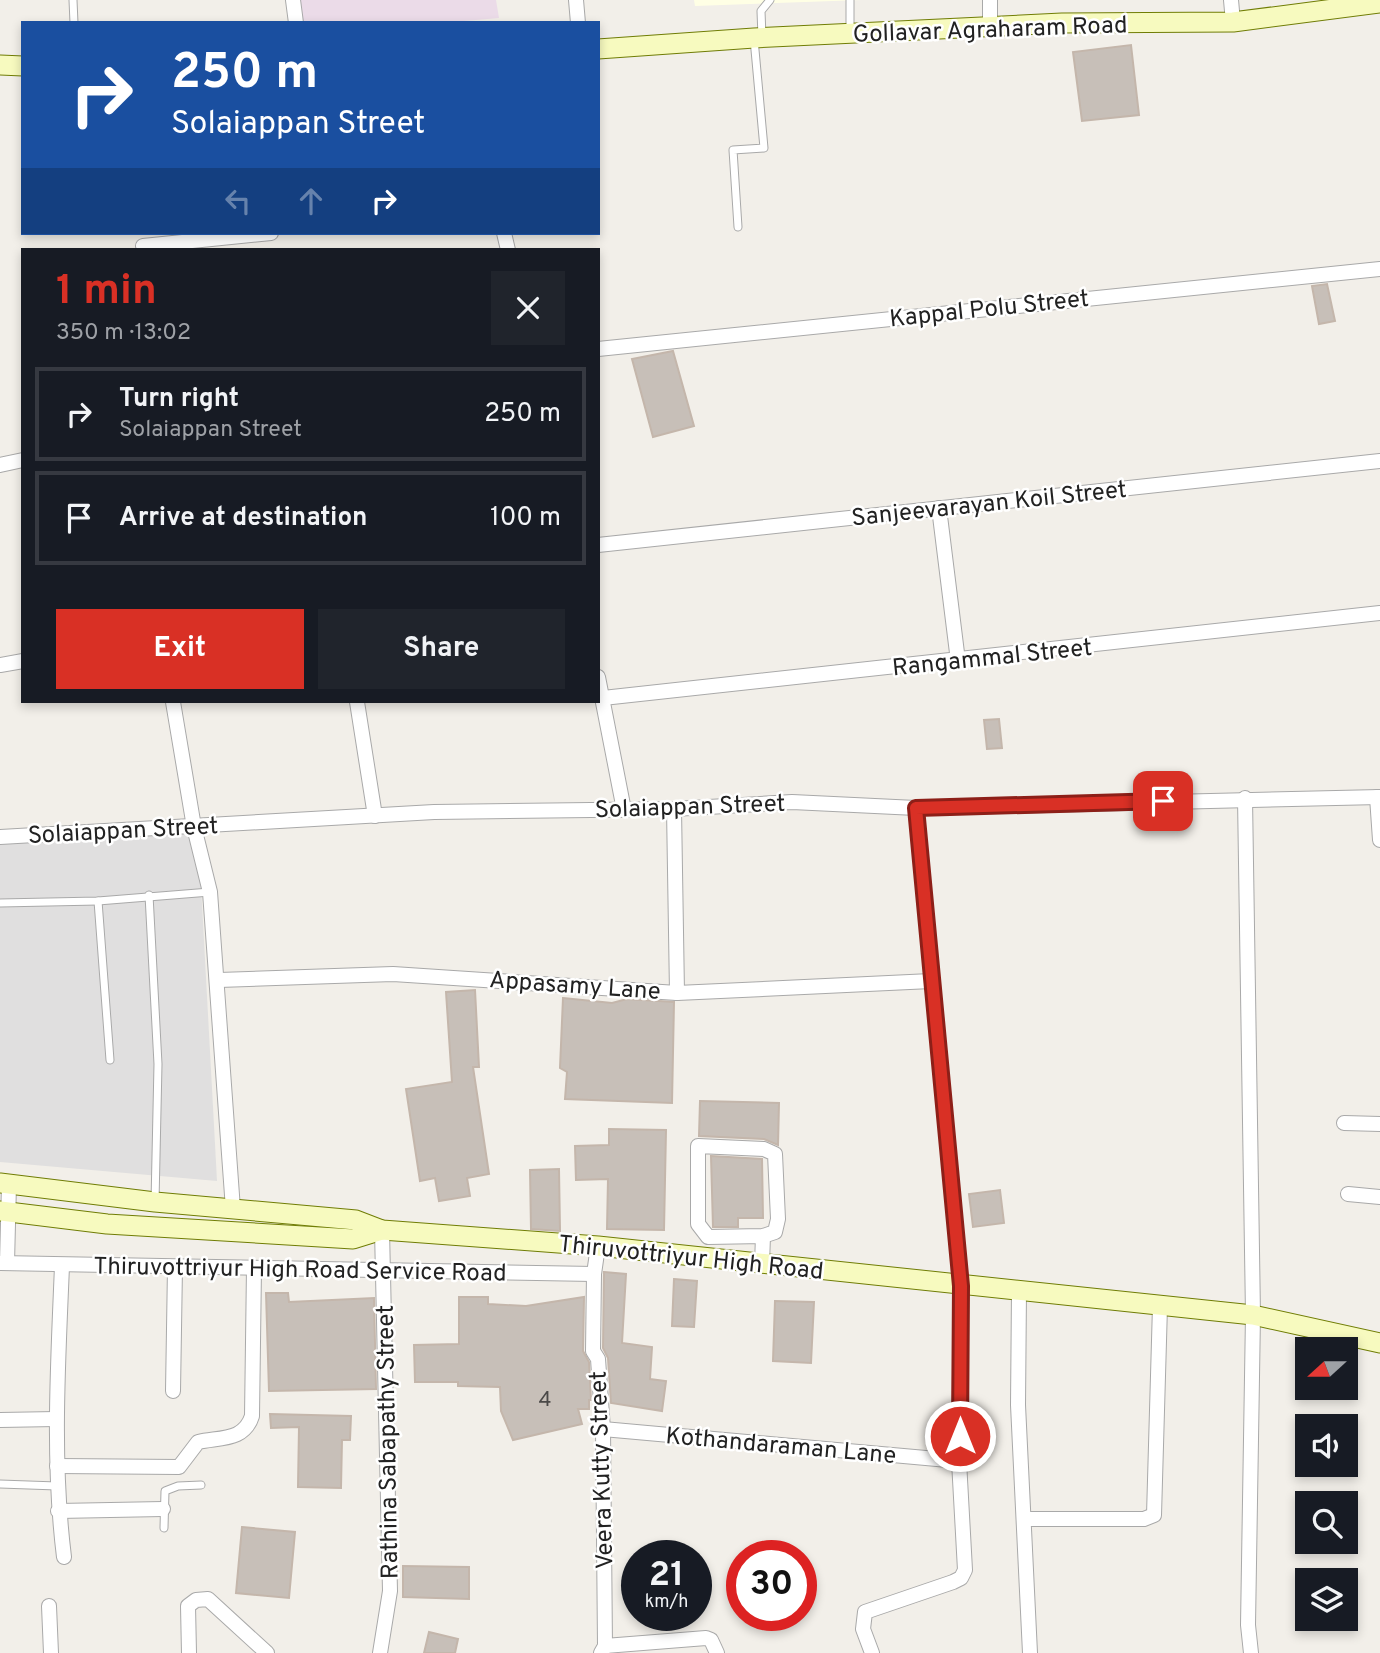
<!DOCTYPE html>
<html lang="en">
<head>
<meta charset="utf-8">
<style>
	:root { --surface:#171b24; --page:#20242c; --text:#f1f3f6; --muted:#9ea1a6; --line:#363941; --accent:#d93025 }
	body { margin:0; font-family:Overpass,sans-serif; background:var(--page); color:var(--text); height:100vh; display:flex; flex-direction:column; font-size:26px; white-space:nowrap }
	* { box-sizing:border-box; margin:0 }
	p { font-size:23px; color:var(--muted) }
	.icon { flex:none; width:38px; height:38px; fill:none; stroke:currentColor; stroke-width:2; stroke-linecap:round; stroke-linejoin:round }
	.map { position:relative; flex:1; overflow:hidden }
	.side { position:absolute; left:21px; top:248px; width:579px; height:455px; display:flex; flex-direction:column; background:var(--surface); border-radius:0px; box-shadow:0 4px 10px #0003 }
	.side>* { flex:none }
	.hud { position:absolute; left:21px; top:21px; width:579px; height:214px; border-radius:0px; box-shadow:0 4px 10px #0003; background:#1a4fa0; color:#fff; overflow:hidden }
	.needle { width:46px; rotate:249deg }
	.buttons { position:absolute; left:1295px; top:1337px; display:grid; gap:14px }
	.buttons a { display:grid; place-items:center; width:63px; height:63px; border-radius:0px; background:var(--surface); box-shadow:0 4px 10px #0003; font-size:35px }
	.speed { position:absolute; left:621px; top:1540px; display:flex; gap:14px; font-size:35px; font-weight:700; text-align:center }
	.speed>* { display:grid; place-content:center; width:91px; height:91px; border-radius:50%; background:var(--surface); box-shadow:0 4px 10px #0003; line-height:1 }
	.speed small { font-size:18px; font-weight:400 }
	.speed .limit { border:10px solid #d22; background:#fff; color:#111 }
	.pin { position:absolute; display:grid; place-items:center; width:60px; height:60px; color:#fff; margin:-30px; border-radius:14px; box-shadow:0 4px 10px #0006 }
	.me { position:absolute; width:77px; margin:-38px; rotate:0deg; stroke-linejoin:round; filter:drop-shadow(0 0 5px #0008) }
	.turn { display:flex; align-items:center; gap:24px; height:147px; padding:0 35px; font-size:32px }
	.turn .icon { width:91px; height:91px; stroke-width:2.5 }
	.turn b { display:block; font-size:49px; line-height:60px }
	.lanes { display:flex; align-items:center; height:66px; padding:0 35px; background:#0003; justify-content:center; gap:35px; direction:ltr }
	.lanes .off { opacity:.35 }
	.round { display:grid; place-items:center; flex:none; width:74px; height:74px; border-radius:0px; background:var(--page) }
	.headline { display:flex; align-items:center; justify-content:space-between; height:119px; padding:0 35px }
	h1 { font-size:42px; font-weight:700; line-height:52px; color:var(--accent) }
	.primary-button { display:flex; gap:14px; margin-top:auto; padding:14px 35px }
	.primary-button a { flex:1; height:80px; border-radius:0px; background:var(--accent); color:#fff; font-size:28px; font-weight:700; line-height:80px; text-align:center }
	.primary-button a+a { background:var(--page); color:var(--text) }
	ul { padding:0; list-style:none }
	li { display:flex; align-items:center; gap:21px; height:94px; margin:0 14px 10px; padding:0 21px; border:4px solid var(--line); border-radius:0px }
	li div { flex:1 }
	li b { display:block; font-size:26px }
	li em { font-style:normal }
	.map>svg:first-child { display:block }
	.residential { fill:#e0dfdf }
	.industrial { fill:#ebdbe8 }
	.education { fill:#ffffe5 }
	.building { fill:#c7bfb8; stroke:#c4b6ab; stroke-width:2 }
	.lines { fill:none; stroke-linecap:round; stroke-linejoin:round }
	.lane-casing { stroke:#a9a9a9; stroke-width:9 }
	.street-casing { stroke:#a9a9a9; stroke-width:16 }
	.secondary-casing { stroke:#707d05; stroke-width:21 }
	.lane { stroke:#fff; stroke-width:7 }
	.street { stroke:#fff; stroke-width:14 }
	.secondary { stroke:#f7fabf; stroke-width:19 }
	.route-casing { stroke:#8d1f18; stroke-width:18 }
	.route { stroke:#d93025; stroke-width:12 }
	.labels { text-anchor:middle; stroke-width:5; stroke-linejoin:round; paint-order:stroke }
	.number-label { font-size:21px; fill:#4b4948 }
	.street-label { font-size:24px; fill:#222; stroke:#fff }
</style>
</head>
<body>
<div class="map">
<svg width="1380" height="1653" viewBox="0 0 1380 1653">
	<rect width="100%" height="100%" fill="#f2efe9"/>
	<!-- residential -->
	<path class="residential" d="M198,830l19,351 -217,-19v-319z"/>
	<!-- industrial -->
	<path class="industrial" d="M300,0h196l3,18 -58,5h-138z"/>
	<!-- education -->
	<path class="education" d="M694,0h168l-167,6z"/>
	<!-- building -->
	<g class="building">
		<path d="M1131,45l8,70 -57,6 -9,-69z"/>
		<path d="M1327,284l8,37 -16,3 -7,-38z"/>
		<path d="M673,351l21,75 -41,11 -21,-78z"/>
		<path d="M999,719l3,29 -15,1 -3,-29z"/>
		<path d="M475,990l4,77h-6l16,107 -22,4 3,18 -31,5 -4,-23 -15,3 -14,-92 46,-7 -6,-90z"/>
		<path d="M563,998l49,5 15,-4 47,3 -2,101 -107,-4 2,-27 -7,-4z"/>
		<path d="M700,1101l79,2 -1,42 -14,-6 -65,-3z"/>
		<path d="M609,1129l57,1 -2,100 -57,-1 1,-50 -32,1 -1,-34 34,-1z"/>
		<path d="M711,1156l51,3 1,59h-25v9h-25z"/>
		<path d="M559,1169l1,62 -29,-2 -1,-59z"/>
		<path d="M1000,1190l4,33 -31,4 -4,-33z"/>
		<path d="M604,1272l22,2 -4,69 30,4 -2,32 16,2 -4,30 -51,-8 -3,-45 -5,-10z"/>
		<path d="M674,1279l23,2 -3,46 -22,-1z"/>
		<path d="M266,1293h22l1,9 85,-4 2,91 -107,2z"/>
		<path d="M459,1297h29v7l38,2 58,-9 -1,54 6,11 2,38h-2v9h-11l4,15 -69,16 -12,-29 -1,-24 -42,-1v-4h-43l-1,-37 45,-1z"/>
		<path d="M775,1301l39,1 -3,61 -38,-2z"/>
		<path d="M270,1414l81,2 -1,24h-8l-1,48 -43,-1 1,-60 -28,1z"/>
		<path d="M242,1527l53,5 -6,66 -53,-5z"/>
		<path d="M403,1566l66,1v32l-66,-2z"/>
		<path d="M429,1632l29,7 -3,14h-31z"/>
	</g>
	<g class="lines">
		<defs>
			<g id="lane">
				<path d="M73,0l1,23"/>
				<path d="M850,0v31"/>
				<path d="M762,37l-1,-26 9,-11"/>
				<path d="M738,227l-5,-77 31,-2 -10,-109"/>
				<path d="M149,895l9,169 -3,138"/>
				<path d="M98,901l12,159"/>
				<path d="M0,903l98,-2 112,-9"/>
				<path d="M0,1484l57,2"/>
				<path d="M164,1528l1,-37 13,-5 23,-1"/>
			</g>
			<g id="street">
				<path d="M293,0l3,23"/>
				<path d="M576,0l2,23"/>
				<path d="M990,0v28"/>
				<path d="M1231,0l2,22"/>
				<path d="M504,233l4,17"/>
				<path d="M143,246l128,-13"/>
				<path d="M598,349l782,-80"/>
				<path d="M0,465l23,-5"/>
				<path d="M939,508l19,153"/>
				<path d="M598,545l782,-84"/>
				<path d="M0,665l23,-4"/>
				<path d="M598,677l26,133"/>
				<path d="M603,698l777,-85"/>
				<path d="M173,702l21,125 16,65 23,317"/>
				<path d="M357,702l18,114"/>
				<path d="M1377,797l3,43"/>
				<path d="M1245,798l8,517 -5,310 3,28"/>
				<path d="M674,809l3,184"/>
				<path d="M0,837l434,-25 240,-3 118,-7 124,6 464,-11"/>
				<path d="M219,980l174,-6 284,19 254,-12"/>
				<path d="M1344,1123l36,1"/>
				<path d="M1348,1194l32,3"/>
				<path d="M598,1246l-4,28 -1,77 5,8 5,70 2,217 -4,7"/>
				<path d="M0,1263l594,11"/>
				<path d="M7,1263l2,-79"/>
				<path d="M762,1264l1,-28 -55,1 -10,-13v-78l66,3 11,5 3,65 -3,13 -12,4"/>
				<path d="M62,1266c-4,97 -10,194 2,291"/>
				<path d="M1019,1291l-1,114 12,248"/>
				<path d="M173,1391l2,-124"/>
				<path d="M0,1420l56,-1"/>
				<path d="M603,1429l356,32"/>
				<path d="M57,1466l122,1 19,-25c23,-5 46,-1 54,-26l2,-148"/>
				<path d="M58,1511l105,-2"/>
				<path d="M1026,1519h118l10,-4 6,-209"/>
				<path d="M49,1606l2,47"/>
				<path d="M605,1646l101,-8 5,2 6,13"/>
				<path d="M189,1653l-1,-47 8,-6 12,-1 59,54"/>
				<path d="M380,1653l10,-62 -8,-361"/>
				<path d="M872,1653l-9,-24 2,-17 88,-30 8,-4 4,-8 -6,-109 2,-175 -45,-478"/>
			</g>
			<g id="secondary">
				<path d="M598,49l156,-11 308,-15 171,-1 147,-19"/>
				<path d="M0,65l23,1"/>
				<path d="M0,1183l155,19 201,18 26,10 216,16 655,69 127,28"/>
				<path d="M0,1211l107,13 246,15 29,-9"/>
			</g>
		</defs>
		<!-- lane casing -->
		<use href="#lane" class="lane-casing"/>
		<!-- street casing -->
		<use href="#street" class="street-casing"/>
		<!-- secondary casing -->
		<use href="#secondary" class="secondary-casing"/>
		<!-- lane -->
		<use href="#lane" class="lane"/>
		<!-- street -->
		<use href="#street" class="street"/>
		<!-- secondary -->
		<use href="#secondary" class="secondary"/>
	</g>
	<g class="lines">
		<defs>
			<path id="route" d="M960,1436l1,-150 -45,-478 247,-7"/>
		</defs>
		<!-- route casing -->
		<use href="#route" class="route-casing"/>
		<!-- route -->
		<use href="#route" class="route"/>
	</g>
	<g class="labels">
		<!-- number labels -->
		<g class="number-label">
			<text x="545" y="1406">4</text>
		</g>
		<!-- street labels -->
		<g class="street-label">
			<text transform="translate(990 29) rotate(-2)" y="8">Gollavar Agraharam Road</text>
			<text transform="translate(989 308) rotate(-6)" y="8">Kappal Polu Street</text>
			<text transform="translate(989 503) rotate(-6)" y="8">Sanjeevarayan Koil Street</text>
			<text transform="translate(992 657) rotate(-6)" y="8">Rangammal Street</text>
			<text transform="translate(690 806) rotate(-2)" y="8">Solaiappan Street</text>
			<text transform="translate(123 830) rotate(-3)" y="8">Solaiappan Street</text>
			<text transform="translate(575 985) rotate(4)" y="8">Appasamy Lane</text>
			<text transform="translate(691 1257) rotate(6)" y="8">Thiruvottriyur High Road</text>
			<text transform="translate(300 1269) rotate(1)" y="8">Thiruvottriyur High Road Service Road</text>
			<text transform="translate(387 1442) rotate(-91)" y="8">Rathina Sabapathy Street</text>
			<text transform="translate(781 1445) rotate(5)" y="8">Kothandaraman Lane</text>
			<text transform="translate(601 1470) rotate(-92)" y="8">Veera Kutty Street</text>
		</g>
	</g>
</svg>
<div class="buttons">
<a><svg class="needle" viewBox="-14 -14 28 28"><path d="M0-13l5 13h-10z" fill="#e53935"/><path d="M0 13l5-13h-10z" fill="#9ea1a6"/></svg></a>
<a><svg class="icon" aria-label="sound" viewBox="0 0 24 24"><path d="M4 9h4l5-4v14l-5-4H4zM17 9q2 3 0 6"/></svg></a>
<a><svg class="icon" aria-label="search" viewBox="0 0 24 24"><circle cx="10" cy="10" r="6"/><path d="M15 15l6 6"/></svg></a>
<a><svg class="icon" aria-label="layers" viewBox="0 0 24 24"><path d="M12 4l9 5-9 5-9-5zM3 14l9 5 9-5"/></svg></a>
</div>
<div class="speed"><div>21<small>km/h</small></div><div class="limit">30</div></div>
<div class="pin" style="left:1163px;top:801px;background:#d93025"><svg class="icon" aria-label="arrive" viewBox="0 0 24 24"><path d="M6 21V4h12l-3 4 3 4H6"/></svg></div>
<svg class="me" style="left:960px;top:1436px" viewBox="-20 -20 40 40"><circle r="17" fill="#d93025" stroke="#fff" stroke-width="3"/><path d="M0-11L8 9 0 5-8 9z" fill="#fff"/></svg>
<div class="hud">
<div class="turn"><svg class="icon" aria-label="right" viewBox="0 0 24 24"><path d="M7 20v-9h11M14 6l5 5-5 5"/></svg><div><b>250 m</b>Solaiappan Street</div></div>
<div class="lanes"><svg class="icon off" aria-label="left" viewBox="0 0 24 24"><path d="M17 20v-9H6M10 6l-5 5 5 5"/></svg><svg class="icon off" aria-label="ahead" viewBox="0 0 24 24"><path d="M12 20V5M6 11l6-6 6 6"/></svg><svg class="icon" aria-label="right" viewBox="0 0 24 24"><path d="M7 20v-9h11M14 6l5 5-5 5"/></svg></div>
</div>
<section class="side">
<div class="headline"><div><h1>1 min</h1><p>350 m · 13:02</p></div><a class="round"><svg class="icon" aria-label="close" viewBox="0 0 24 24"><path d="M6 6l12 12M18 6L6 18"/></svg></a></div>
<ul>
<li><svg class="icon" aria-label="right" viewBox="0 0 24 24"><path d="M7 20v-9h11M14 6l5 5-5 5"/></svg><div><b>Turn right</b><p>Solaiappan Street</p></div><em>250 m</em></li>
<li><svg class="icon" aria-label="arrive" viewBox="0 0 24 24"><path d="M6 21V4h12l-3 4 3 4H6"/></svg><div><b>Arrive at destination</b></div><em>100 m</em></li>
</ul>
<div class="primary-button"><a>Exit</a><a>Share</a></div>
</section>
</div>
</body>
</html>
